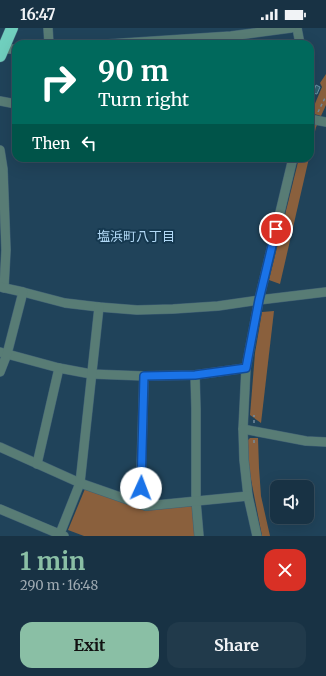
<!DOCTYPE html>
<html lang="en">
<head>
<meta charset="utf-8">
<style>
	:root { --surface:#183244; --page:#213a4b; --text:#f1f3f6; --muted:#9faab2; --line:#364d5d; --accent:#8abfa5 }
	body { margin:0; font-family:Merriweather,"Noto Sans JP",serif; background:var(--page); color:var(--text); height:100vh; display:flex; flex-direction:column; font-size:15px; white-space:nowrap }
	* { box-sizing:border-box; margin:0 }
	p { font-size:13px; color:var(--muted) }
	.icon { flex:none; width:22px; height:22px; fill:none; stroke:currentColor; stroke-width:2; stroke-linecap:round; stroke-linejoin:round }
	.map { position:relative; height:508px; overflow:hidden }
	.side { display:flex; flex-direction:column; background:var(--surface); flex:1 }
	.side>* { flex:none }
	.guide { position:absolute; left:12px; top:12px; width:302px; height:122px; border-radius:12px; box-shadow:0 4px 16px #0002,0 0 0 1px var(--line); background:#00695c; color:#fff; overflow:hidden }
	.buttons { position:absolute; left:270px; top:452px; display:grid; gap:8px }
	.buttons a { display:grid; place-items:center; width:44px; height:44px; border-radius:8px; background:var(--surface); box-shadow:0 4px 16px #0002,0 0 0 1px var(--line); font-size:20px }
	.pin { position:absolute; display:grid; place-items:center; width:34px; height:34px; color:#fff; margin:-17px; border:2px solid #fff; border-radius:50%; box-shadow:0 1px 4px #0007 }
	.me { position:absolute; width:44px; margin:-22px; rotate:2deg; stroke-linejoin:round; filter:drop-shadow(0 0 3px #0008) }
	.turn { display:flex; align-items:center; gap:14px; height:84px; padding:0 20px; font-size:18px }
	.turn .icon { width:52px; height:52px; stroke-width:2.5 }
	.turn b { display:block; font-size:28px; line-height:34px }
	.then { display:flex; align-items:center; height:38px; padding:0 20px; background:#0003; gap:8px; font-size:15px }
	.round { display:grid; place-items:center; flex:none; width:42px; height:42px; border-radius:12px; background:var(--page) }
	.summary { display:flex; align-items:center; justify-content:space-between; height:68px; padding:0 20px }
	h1 { font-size:24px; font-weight:700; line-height:30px; color:var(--accent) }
	.primary-button { display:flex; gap:8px; margin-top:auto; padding:8px 20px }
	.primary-button a { flex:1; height:46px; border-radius:12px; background:var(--accent); color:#111; font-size:16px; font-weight:700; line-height:46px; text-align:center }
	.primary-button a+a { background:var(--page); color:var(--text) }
	.status { display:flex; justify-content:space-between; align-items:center; height:28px; padding:0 20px; background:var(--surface); direction:ltr }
	.status svg { height:11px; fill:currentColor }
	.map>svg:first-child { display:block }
	.green { fill:#8a603d }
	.building { fill:#30606f; stroke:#6898a8 }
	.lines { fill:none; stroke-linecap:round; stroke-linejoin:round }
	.minor-casing { stroke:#406074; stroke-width:10 }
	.highway-casing { stroke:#406074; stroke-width:13 }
	.path { stroke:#738c9e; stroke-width:1.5; stroke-dasharray:3 3; stroke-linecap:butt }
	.minor { stroke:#587c75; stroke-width:9 }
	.highway { stroke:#70cfbe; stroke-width:12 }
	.route-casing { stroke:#114b97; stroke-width:10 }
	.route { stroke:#1a73e8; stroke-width:7 }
	.labels { text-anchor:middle; stroke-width:4; stroke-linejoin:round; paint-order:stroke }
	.neighbourhood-label { font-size:13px; fill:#b2d9f6; stroke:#15384f }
</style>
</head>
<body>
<div class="status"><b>16:47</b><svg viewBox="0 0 49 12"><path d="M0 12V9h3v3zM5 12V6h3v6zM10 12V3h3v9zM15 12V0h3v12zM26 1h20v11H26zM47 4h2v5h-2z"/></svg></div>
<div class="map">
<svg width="326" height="508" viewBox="0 0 326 508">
	<rect width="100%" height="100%" fill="#20435a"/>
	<!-- green -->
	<g class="green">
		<path d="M326,46v31l-5,11 -10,-3 11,-26 -2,-4z"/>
		<path d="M310,93l8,3 -2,3 -6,27z"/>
		<path d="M299,130h10l-29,126 -11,-4z"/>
		<path d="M274,283l-13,112 -11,-8 5,-62 7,-41z"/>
		<path d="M250,410h8l1,30 2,28 9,40h-8l-14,-72v-24z"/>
		<path d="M87,456l59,25 48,-6 2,33h-112l-16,-6z"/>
	</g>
	<!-- building -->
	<path class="building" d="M316,57l4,2 -3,7 -4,-1z"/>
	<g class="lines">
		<defs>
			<g id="minor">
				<path d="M48,0l1,16"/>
				<path d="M297,0l3,16"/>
				<path d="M108,16l123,-8 60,-8"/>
				<path d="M3,21h13"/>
				<path d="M0,73l16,3"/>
				<path d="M310,91l16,3"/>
				<path d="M0,122l3,19 3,81 -2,38"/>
				<path d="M0,259l23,5 42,11 34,4 38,3 36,-1 45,-3 41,-6 67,-8"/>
				<path d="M0,324l59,16 32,6 53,2 51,-1 51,-7 13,-68 34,-142"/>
				<path d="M246,340l-3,61 1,31 4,36 9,40"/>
				<path d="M0,344l7,-18 16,-62"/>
				<path d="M195,347l1,34v92l3,35"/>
				<path d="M243,401l63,12 20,1"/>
				<path d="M0,419l80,36 66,23 102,-10"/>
				<path d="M37,436l22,-96"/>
				<path d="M140,476l4,-128"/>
				<path d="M0,481l64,27"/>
				<path d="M59,508l21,-53 19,-176"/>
			</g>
			<path id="highway" d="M0,28l12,-28"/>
		</defs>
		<!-- minor casing -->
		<use href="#minor" class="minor-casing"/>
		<!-- highway casing -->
		<use href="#highway" class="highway-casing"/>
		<!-- path -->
		<g class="path">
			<path d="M318,84l8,-16"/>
			<path d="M254,395v-8"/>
			<path d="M254,412v5"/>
		</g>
		<!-- minor -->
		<use href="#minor" class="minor"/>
		<!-- highway -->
		<use href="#highway" class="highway"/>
	</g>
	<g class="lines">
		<defs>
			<path id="route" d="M141,460l3,-112 51,-1 51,-7 13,-68 17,-71"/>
		</defs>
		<!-- route casing -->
		<use href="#route" class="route-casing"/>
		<!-- route -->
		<use href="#route" class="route"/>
	</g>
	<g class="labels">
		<!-- neighbourhood labels -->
		<g class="neighbourhood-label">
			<text x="136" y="213">塩浜町八丁目</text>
		</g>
	</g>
</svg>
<div class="buttons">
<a><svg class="icon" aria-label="sound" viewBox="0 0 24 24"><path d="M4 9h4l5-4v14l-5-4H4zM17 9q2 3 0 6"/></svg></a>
</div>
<div class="pin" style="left:276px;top:201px;background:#d93025"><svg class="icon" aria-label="arrive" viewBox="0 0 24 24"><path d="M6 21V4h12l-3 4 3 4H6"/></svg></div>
<svg class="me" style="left:141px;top:460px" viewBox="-20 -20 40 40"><circle r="19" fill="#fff"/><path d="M0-13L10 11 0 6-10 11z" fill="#1a73e8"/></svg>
<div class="guide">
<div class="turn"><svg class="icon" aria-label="right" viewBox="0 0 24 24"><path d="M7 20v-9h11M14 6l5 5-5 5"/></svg><div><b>90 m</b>Turn right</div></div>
<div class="then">Then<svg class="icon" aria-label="left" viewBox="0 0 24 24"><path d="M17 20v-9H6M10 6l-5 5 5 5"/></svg></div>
</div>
</div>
<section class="side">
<div class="summary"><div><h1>1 min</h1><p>290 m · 16:48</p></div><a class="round" style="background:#d93025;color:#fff"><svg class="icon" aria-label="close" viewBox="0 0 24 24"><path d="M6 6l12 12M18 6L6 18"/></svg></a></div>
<div class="primary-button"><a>Exit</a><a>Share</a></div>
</section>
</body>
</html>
